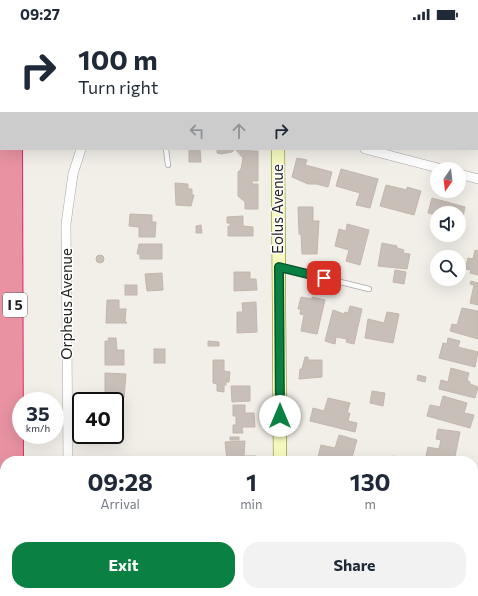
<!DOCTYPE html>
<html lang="en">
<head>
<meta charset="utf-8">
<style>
	:root { --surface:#fff; --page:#f2f2f3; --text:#1f2937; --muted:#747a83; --accent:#0b8043 }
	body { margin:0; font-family:Commissioner,sans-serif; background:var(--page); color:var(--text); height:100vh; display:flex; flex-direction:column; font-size:15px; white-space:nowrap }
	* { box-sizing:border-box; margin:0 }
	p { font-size:13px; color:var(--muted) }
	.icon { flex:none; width:22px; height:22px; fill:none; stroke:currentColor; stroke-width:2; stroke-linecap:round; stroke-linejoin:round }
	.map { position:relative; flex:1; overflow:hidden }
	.panel { position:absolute; left:0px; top:428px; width:478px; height:140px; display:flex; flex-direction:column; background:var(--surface); border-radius:16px 16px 0 0; box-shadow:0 4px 16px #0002 }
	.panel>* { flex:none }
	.guide { position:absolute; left:0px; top:0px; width:478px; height:122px; box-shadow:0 4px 16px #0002; background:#fff; color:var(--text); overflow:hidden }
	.needle { width:26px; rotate:194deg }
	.tools { position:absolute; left:430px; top:134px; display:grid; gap:8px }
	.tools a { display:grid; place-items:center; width:36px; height:36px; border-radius:50%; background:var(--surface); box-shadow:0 4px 16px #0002; font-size:20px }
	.speed { position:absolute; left:12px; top:364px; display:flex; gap:8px; font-size:20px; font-weight:700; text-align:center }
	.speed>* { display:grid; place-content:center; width:52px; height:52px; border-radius:50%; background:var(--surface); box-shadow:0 4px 16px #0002; line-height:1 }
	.speed small { font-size:10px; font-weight:400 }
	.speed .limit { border:2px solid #111; border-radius:6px; background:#fff; color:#111 }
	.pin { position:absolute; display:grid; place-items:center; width:34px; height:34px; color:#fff; margin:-17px; border-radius:8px; box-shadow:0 2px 6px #0006 }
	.me { position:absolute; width:44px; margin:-22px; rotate:0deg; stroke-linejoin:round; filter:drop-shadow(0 0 3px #0008) }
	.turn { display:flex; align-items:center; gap:14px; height:84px; padding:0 12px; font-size:18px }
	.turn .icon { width:52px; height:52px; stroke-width:2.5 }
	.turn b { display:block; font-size:28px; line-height:34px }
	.lanes { display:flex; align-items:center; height:38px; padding:0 12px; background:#0003; justify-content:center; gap:20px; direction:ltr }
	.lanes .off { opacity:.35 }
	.eta { display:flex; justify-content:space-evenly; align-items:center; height:68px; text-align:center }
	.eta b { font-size:24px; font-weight:700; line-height:28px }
	.button { display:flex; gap:8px; margin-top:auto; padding:8px 12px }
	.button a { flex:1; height:46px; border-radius:16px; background:var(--accent); color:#fff; font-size:16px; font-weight:700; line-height:46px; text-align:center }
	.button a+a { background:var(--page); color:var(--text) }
	.status { display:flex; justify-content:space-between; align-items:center; height:28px; padding:0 20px; background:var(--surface); direction:ltr }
	.status svg { height:11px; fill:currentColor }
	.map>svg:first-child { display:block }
	.building { fill:#c7bfb8; stroke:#c4b6ab }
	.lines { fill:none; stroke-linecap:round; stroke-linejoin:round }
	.lane-casing { stroke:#a9a9a9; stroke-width:6 }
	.street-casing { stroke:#a9a9a9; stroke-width:10 }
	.secondary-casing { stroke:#707d05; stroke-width:14 }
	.highway-casing { stroke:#dc2a67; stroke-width:18 }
	.lane { stroke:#fff; stroke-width:4.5 }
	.street { stroke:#fff; stroke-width:9 }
	.secondary { stroke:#f7fabf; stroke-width:13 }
	.highway { stroke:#e892a2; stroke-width:16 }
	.route-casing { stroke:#07532c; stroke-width:10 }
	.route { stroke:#0b8043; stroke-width:7 }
	.labels { text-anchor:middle; stroke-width:3; stroke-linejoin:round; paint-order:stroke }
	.shield { fill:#fff; stroke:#646464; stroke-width:1 }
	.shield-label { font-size:14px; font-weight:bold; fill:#222 }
	.street-label { font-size:15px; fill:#222; stroke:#fff }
</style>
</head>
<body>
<div class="status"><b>09:27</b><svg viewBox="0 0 49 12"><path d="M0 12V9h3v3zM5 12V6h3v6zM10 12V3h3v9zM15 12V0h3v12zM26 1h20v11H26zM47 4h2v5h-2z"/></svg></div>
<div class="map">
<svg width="478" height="568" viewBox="0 0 478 568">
	<rect width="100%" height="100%" fill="#f2efe9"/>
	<!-- building -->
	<g class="building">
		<rect x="70" y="0" width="28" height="1"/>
		<rect x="296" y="0" width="25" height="1"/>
		<path d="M184,121h16l1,13h-12v-13z"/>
		<path d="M217,121h34v2h7v30h-6v3h6v25h-13v-7l-7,-6v-24l3,-3 2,-11 -8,-9 -3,3 -11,2 -4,-1z"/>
		<path d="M297,130l10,2 -2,5 27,7 -4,15 -12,-3h-8l-16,-7z"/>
		<path d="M341,141l37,10 -8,29 -14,-3 4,-12 -24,-7z"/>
		<path d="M175,155l13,1v5h4v6h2l-3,11 -15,-1z"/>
		<path d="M386,157l21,5v-3l14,4 -7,24 -34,-9z"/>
		<path d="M432,170l33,9 -3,14h-3v-8h-22v2l-9,-2z"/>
		<path d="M298,179h15v14h6l-2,33h-15l-1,-20h-2z"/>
		<path d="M130,186l22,1v7h4l-1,15h-16v-10l-10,-1z"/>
		<path d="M243,188v10l10,1v9h-25v-10l2,1v-4h-3v-6z"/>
		<path d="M347,196l22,6 -9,35 -14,-4 3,-11 -14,-4 4,-17 7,2z"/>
		<path d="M201,197l1,8h-6v-7z"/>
		<path d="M382,215l15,3v2l7,2 -1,3 7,1 -3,15 -29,-3z"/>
		<path d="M139,216h23v15h-22v-5h-3z"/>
		<path d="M475,222l3,1v24l-8,-2 1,-3 -6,-1 3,-11 5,1z"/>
		<circle cx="100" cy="231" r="4"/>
		<path d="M395,242l11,2 -2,12 -11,-2z"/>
		<path d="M234,244h16v7h6l1,11 -23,1z"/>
		<path d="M162,245l1,17 -16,1 -2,-17z"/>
		<path d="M471,253l7,2v22l-8,-2 4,-18 -4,-1z"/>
		<rect x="125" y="257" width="12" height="10"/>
		<path d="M301,269l11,2v-2l13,3 -8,34 -16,-3 3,-16 -4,-1 1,-5h-3z"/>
		<path d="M107,272h12v9h7l-1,12 2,2h-21z"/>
		<path d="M256,274l1,30 -20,1v-21h6l-1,-9z"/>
		<path d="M350,278l12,3 -8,35 -8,-2 1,-3 -11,-2 -1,7 -10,-3 8,-31 11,4 1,-2 3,1z"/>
		<path d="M462,280l16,3v28l-28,-8 2,-7 5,1z"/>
		<path d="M387,284l12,2 -6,29 -28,-5 3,-19 16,4z"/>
		<path d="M108,310h8l1,12h7v15h-19v-24h4z"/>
		<path d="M448,310l12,3 -2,6 20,5 -3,15 -36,-9 4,-15 4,1z"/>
		<path d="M208,313l11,1v4h-11z"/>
		<rect x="154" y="321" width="11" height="14"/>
		<path d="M305,329h3v3h14v17l-23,2 1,-10h2z"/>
		<path d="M213,332h11v11l6,1 -1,10h-3v3h-2v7l-7,-1v-7l-4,-1z"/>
		<path d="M451,340l18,5 -2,7 3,2v2l8,3 -3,11 -36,-9 2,-9 7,2z"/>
		<path d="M105,345l21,1 -2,24h-19z"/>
		<path d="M418,347l8,2 -1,5 -8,-2z"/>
		<path d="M231,358h19v15l-18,1z"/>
		<path d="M372,363l13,2 -2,13 -13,-3z"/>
		<path d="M443,368l24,7 -3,10 10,2 -4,13 -43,-12 3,-11 10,2z"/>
		<path d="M328,370l22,5 -3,10h3l-2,8 9,2 -2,9 -45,-11 3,-13 11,3z"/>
		<path d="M233,377h12v8h9l1,14h-13l1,6h-10v-8h3v-9h-3z"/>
		<path d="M438,401l22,3 -6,29 -28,-5 2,-9 11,2 2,-9 -5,-1z"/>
		<path d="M339,407l18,5 -6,21h-18l-15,-4 3,-12 14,3z"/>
		<rect x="230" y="409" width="9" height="3"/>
		<path d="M245,413l-1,15h12v5h-29l-2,-19z"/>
		<path d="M393,428l10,2 -1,3h-9z"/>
		<path d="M234,563h13v2l4,-1 4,4h-30v-2l9,1z"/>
	</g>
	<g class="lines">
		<defs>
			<g id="lane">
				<path d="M477,6l1,-1"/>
				<path d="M166,121l2,16"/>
				<path d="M279,239l90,22"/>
			</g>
			<g id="street">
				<path d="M275,0v1"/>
				<path d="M365,121l77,20"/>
				<path d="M459,146l19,5"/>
				<path d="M68,433l-2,-237 7,-50 8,-25"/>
				<path d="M68,563l1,5"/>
			</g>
			<g id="secondary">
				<path d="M135,0v1"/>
				<path d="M278,121l2,312"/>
				<path d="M473,504l5,-26"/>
				<path d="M281,563v5"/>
				<path d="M461,568l1,-5"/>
			</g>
			<g id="highway">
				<path d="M1,0v84"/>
				<path d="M14,0v1"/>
				<path d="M1,121l2,447"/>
				<path d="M14,121l1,312"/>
				<path d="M16,563v5"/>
			</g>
		</defs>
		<!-- lane casing -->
		<use href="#lane" class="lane-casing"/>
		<!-- street casing -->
		<use href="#street" class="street-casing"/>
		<!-- secondary casing -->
		<use href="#secondary" class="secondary-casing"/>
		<!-- highway casing -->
		<use href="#highway" class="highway-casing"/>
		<!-- lane -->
		<use href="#lane" class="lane"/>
		<!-- street -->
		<use href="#street" class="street"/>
		<!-- secondary -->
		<use href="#secondary" class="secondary"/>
		<!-- highway -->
		<use href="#highway" class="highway"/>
	</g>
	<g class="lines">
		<defs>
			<path id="route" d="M280,388l-1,-149 45,11"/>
		</defs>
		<!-- route casing -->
		<use href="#route" class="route-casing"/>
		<!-- route -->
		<use href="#route" class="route"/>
	</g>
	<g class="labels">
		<!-- shield labels -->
		<rect class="shield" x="3" y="265" width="24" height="24" rx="3"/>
		<g class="shield-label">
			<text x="15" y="282">I 5</text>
		</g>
		<!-- street labels -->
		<g class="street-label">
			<text transform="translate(278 181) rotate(-90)" y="5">Eolus Avenue</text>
			<text transform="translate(67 276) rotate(-90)" y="5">Orpheus Avenue</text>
		</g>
	</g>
</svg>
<div class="tools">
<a><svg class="needle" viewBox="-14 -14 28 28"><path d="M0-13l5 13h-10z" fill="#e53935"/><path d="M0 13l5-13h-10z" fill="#747a83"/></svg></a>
<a><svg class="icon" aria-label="sound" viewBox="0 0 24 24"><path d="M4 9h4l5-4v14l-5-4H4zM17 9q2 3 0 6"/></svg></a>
<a><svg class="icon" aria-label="search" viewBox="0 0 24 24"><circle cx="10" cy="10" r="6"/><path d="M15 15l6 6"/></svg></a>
</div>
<div class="speed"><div>35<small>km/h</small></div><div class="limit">40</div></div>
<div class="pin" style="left:324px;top:250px;background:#d93025"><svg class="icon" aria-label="arrive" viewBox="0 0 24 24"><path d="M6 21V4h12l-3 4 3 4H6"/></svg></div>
<svg class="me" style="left:280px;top:388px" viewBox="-20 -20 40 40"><circle r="19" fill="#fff"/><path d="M0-13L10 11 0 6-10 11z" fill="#0b8043"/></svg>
<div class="guide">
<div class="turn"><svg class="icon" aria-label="right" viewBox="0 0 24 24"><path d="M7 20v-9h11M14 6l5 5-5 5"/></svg><div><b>100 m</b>Turn right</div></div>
<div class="lanes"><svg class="icon off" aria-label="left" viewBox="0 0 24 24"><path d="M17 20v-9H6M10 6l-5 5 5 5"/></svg><svg class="icon off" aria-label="ahead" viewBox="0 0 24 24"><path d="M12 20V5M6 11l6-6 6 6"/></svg><svg class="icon" aria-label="right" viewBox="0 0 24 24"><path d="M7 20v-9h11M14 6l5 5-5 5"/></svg></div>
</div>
<section class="panel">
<div class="eta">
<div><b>09:28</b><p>Arrival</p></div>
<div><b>1</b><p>min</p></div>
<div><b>130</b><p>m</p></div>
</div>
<div class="button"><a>Exit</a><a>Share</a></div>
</section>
</div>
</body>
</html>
